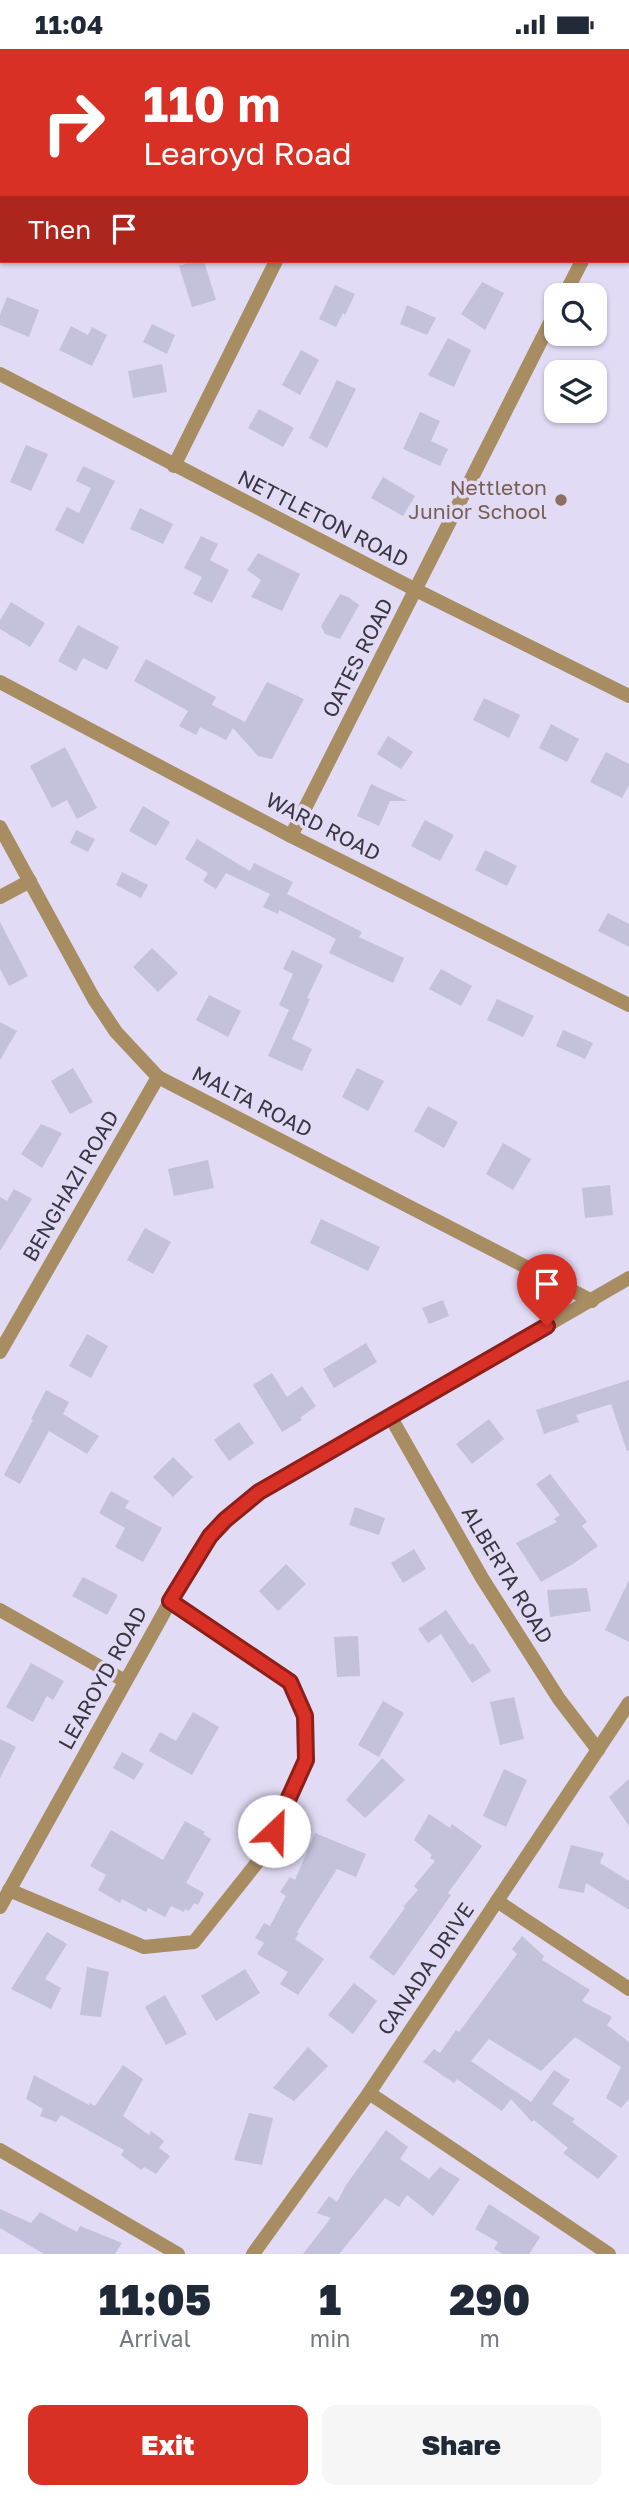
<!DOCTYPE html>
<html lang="en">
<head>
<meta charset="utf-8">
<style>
	:root { --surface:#fff; --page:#f6f6f7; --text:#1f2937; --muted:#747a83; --accent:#d93025 }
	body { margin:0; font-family:"Golos Text",sans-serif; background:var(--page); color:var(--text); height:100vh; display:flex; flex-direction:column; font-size:26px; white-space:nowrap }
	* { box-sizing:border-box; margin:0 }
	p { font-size:23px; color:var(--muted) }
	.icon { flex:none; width:38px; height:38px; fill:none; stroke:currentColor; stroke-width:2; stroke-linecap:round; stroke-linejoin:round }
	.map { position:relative; height:2205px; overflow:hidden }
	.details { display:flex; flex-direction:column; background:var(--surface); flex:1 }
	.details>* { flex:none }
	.banner { position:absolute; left:0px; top:0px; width:630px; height:214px; box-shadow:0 2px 5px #0004; background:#d93025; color:#fff; overflow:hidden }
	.tools { position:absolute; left:544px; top:234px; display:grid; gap:14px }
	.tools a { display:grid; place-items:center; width:63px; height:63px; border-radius:14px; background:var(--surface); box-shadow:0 2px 5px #0004; font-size:35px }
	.pin { position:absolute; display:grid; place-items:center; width:60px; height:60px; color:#fff; margin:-72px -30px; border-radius:50% 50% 50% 0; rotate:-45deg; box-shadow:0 0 7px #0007 }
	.pin .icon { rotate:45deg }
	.me { position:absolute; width:77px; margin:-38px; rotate:24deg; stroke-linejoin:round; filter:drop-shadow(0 0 5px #0008) }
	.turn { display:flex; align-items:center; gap:24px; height:147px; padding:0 28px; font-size:32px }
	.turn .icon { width:91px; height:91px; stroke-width:2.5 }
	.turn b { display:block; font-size:49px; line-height:60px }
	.then { display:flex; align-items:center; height:66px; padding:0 28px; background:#0003; gap:14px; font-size:26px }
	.eta { display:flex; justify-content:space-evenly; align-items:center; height:119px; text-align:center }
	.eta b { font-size:42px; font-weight:800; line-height:49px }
	.button { display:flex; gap:14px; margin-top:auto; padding:14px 28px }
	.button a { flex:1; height:80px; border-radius:14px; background:var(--accent); color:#fff; font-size:28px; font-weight:800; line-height:80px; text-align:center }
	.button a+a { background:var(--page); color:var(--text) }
	.status { display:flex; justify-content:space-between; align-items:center; height:49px; padding:0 35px; background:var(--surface); direction:ltr }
	.status svg { height:19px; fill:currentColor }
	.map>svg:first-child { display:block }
	.building { fill:#c3c1db }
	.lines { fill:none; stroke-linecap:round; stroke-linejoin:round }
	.minor { stroke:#a88d63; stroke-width:14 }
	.tertiary { stroke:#a88d63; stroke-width:14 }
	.route-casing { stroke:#8d1f18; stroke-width:18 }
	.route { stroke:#d93025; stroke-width:12 }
	.education-dot { fill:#8d6e63; stroke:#e2dbf5; stroke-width:2.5 }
	.labels { text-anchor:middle; stroke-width:7; stroke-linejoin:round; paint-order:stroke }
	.education-label { font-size:21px; fill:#785e54; stroke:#e2dbf5; text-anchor:end }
	.street-label { font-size:21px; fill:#393641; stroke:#e2dbf5 }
</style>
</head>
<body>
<div class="status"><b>11:04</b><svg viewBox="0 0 49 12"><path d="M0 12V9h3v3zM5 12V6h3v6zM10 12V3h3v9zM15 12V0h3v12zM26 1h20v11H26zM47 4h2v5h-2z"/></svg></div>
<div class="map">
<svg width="629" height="2205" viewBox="0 0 629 2205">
	<rect width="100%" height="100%" fill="#e2dbf5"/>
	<!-- building -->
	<g class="building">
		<path d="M195,212h9l12,39 -24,7 -13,-41z"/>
		<path d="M482,233l22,11 -19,37 -24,-16z"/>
		<path d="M335,236l20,9 -10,21 -2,-2 -7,14 -17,-8z"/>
		<path d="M7,248l32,13 -10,27 -29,-12v-10z"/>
		<path d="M407,256l29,13 -9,17 -27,-11z"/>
		<path d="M152,275l23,11 -8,19 -24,-12z"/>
		<path d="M71,277l17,9 4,-8 15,8 -15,31 -33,-16z"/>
		<path d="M448,289l23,12 -17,37 -26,-12z"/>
		<path d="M301,301l18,10 -19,35 -18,-10z"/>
		<path d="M162,315l5,28 -34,6 -5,-27z"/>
		<path d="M337,331l19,9 -29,59 -18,-10z"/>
		<path d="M259,360l35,19 -11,19 -35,-19z"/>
		<path d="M420,363l20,9 -9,20 17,8 -8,17 -37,-17z"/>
		<path d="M26,396l22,9 -17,37 -21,-9z"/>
		<path d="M83,417l32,15 -32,63 -28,-14 12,-23 12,6 12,-25 -15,-7z"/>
		<path d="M383,428l32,19 -12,20 -32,-18z"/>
		<path d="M140,459l33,16 -10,20 -33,-15z"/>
		<path d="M201,487l17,8 -8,16 19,10 -17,33 -19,-9 9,-17 -18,-9z"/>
		<path d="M258,504l42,21 -18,37 -31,-14 10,-17 -14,-10z"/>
		<path d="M340,545l8,3 11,8 -19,34 -15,-5 -4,-8z"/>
		<path d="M11,553l34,21 -15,24 -30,-18v-9z"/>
		<path d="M78,576l41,22 -12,23 -24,-12 -7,13 -18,-10z"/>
		<path d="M146,610l70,38 -4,8 33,17 22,-40 37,17 -32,60 -14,-3 -25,-28 -7,12 -26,-13 -4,8 -17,-9 9,-15 -54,-30z"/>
		<path d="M484,649l36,17 -11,23 -36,-18z"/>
		<path d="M551,675l28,15 -12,23 -28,-14z"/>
		<path d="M388,687l25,16 -12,17 -24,-15z"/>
		<path d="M65,698l32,61 -20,11 -10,-19 -15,8 -22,-42z"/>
		<path d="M606,703l23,12v21l-7,13 -32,-16z"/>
		<path d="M371,735l37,17h-18l-11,25 -22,-10z"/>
		<path d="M143,757l27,16 -14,24 -27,-15z"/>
		<path d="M425,771l29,15 -14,26 -29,-15z"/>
		<path d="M76,781l19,9 -7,13 -18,-9z"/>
		<path d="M197,790l53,32 4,-8 39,19 -6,12 75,38 -3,5 45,21 -11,25 -64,-30 7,-14 -57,-29 -1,4 -15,-7 7,-13 -44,-21 -10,16 -13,-8 5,-8 -23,-14z"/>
		<path d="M485,801l32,16 -10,20 -32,-16z"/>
		<path d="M122,823l26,13 -7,13 -25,-13z"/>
		<path d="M608,864l21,11v23l-31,-16z"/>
		<path d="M0,873l28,54 -19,10 -9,-17z"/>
		<path d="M152,899l26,25 -20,19 -25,-25z"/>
		<path d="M292,901l31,15 -16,33 3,1 -18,40 20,10 -10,22 -34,-15 21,-46 -10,-5 14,-31 -10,-5z"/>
		<path d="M441,920l31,17 -11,20 -32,-17z"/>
		<path d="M209,946l32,16 -13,26 -32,-17z"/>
		<path d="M497,950l37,17 -11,21 -36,-17z"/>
		<path d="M0,973l17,9 -17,29z"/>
		<path d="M563,981l30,13 -8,16 -29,-13z"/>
		<path d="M73,1019l20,34 -23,12 -19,-33z"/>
		<path d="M357,1019l27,13 -16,30 -26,-14z"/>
		<path d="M428,1057l30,16 -14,26 -30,-17z"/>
		<path d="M41,1075l21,9 -20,35 -21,-14z"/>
		<path d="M503,1094l28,16 -18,31 -27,-16z"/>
		<path d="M208,1111l6,28 -40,8 -6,-27z"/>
		<path d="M610,1136l3,30 -28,3 -3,-30z"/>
		<path d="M14,1140l18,10 -32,52v-54l7,4z"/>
		<path d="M321,1170l59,28 -12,24 -58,-28z"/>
		<path d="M145,1179l26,14 -18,32 -26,-14z"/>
		<path d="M443,1251l6,16 -20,8 -7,-16z"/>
		<path d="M87,1285l21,12 -17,32 -22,-12z"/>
		<path d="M366,1294l11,19 -43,26 -11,-19z"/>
		<path d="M272,1324l15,24 15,-11 14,20 -16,12 2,2 -20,12 -29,-47z"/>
		<path d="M629,1331v70l-2,1 -16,-47 -35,11 3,7 -35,12 -8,-24z"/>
		<path d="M46,1341l23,12 -6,12 36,22 -12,18 -38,-23 -29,53 -16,-9 29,-55 -2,-1z"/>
		<path d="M489,1370l15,20 -32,25 -16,-20z"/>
		<path d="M239,1373l15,21 -25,18 -15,-21z"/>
		<path d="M173,1408l20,20 -20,20 -20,-20z"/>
		<path d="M550,1425l37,48 -5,4 16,20 -25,18 -32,18 -25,-39 41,-21 -3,-3 6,-4 -24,-31z"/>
		<path d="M111,1442l18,10 -4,7 37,20 -19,34 -28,-15 10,-19 -26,-15z"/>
		<path d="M355,1458l30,11 -6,17 -30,-10z"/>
		<path d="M414,1500l12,20 -23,14 -12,-20z"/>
		<path d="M286,1515l20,20 -28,27 -19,-20z"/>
		<path d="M83,1528l35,18 -11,20 -35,-19z"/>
		<path d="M629,1531v62l-24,-12z"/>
		<path d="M587,1539l4,23 -41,6 -3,-27z"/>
		<path d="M446,1561l24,35 3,-2 18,28 -19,12 -31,-49 -13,9 -10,-14z"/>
		<path d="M358,1587l2,40 -23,1 -3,-40z"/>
		<path d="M31,1614l33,18 -11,19 -6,-4 -14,26 -27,-15z"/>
		<path d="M514,1648l10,42 -24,6 -10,-43z"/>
		<path d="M383,1652l21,12 -25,44 -21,-12z"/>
		<path d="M193,1663l26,15 -27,48 -43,-24 11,-19 16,9z"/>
		<path d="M0,1690l16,8 -16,31z"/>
		<path d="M122,1703l22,12 -10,16 -21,-12z"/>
		<path d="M382,1709l23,22 -40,38 -19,-18z"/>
		<path d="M504,1720l23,11 -21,47 -23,-11z"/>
		<path d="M629,1730v47l-20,-29z"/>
		<path d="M429,1765l21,14 2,-4 30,22 -34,47 3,2 -57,81 -25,-19 36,-49 -2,-1 15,-17 -4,-4 21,-25 -5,-3 2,-3 -18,-15z"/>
		<path d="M185,1772l20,11 -2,2 8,5 -25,44 18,10 -6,12 -4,-2 -5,8 -4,-2 -1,3 -13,-6 -6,11 -17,-9 -2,4 -24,-13 -2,4 -22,-13 8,-15 -16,-9 21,-36 52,30z"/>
		<path d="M315,1784l51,21 -10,23 -19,-8 -40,63 2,1 -4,6 29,20 -26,36 -18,-11 8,-12 -31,-18 7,-11 -9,-5 9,-15 6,3 16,-30 -6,-4 10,-15 5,3z"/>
		<path d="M571,1796l33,8 -4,10 29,18v29l-43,-27 -2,10 -26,-5z"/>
		<path d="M47,1883l20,12 -22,35 16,9 -10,21 -40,-20z"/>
		<path d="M522,1887l22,20 -2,4 48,30 -8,11 30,16 -5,8 22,17v57l-8,9 -15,-10 15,-31 -46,-30 -34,34 -52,-32 -18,22 60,41 23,-32 16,10 -18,24 23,15 -3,3 46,34 -20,23 -35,-26 5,-5 -34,-28 -2,2 -21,-23 -9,12 -45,-32 -3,4 -31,-21 11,-13 6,4 16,-23 3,2 58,-78 -5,-5z"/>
		<path d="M87,1918l22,5 -8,45 -21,-2z"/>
		<path d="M245,1920l15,24 -44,28 -15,-25z"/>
		<path d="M354,1934l23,18 -24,33 -25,-19z"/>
		<path d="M165,1946l22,39 -21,11 -21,-38z"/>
		<path d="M308,1998l20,19 -34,35 -21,-13z"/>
		<path d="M123,2016l20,14 -20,37 26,19 2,-4 13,10 -5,7 11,8 -14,18 -12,-7 -3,3 -20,-15 3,-5 -63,-35 -5,7 -16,-6 3,-7 -17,-10 8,-24 55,30 1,-2 5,3z"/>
		<path d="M249,2064l24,5 -11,47 -28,-5z"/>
		<path d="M386,2081l22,17 -8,12 29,20 11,-12 20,12 -27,37 -26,-21 -8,12 -14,-9 -46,56h-36l28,-36 -14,-5 12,-17 8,6 9,-17z"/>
		<path d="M489,2155l51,33 -11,17h-26l-9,-5 4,-7 -23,-13z"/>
		<path d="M0,2160l31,14 9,-11 37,20 3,-6 42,17 -7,11h-71l-44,-26z"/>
	</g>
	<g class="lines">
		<!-- minor -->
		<g class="minor">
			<path d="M411,0l3,2"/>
			<path d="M383,2l1,-2"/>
			<path d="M600,2l14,-2"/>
			<path d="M0,62l2,1"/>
			<path d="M628,119l1,-2"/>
			<path d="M564,247l18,-35"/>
			<path d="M0,325l416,216 213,106"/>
			<path d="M174,417l102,-205"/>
			<path d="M0,633l291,154 338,169"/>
			<path d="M291,787l265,-525"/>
			<path d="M0,848l30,-16"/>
			<path d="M158,1028l434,224"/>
			<path d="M390,1367l92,162 77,121 39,51"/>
			<path d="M0,1561l125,71"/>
			<path d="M9,1841l135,57 50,-5 70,-88 42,-94 -1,-44 -15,-34 -120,-81"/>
			<path d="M497,1852l132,88"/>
			<path d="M0,1858l196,-352 29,-35 34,-28 370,-214"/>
			<path d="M369,2044l240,161"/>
			<path d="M0,2101l178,104"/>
			<path d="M253,2205l116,-161 260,-390"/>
		</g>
		<!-- tertiary -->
		<path class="tertiary" d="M0,778l94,172 22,33 42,45 -158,275"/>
	</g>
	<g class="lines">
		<defs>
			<path id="route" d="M274,1782l32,-71 -1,-44 -15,-34 -120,-81 40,-65 15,-16 34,-28 288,-166"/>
		</defs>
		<!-- route casing -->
		<use href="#route" class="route-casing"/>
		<!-- route -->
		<use href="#route" class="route"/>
	</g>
	<!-- markers -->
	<circle class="education-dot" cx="561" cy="451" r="7"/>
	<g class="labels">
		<!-- education labels -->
		<g class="education-label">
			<text x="547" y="446">Nettleton<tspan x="547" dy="24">Junior School</tspan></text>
		</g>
		<!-- street labels -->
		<g class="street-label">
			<text transform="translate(323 470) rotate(27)" y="7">NETTLETON ROAD</text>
			<text transform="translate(358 609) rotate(-63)" y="7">OATES ROAD</text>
			<text transform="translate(323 778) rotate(27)" y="7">WARD ROAD</text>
			<text transform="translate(252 1053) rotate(27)" y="7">MALTA ROAD</text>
			<text transform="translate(71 1137) rotate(-60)" y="7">BENGHAZI ROAD</text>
			<text transform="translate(507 1526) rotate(59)" y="7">ALBERTA ROAD</text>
			<text transform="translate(103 1629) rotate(-61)" y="7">LEAROYD ROAD</text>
			<text transform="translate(426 1920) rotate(-56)" y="7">CANADA DRIVE</text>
		</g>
	</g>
</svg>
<div class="tools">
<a><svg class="icon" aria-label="search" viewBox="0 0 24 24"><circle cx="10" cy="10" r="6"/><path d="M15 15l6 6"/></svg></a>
<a><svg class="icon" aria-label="layers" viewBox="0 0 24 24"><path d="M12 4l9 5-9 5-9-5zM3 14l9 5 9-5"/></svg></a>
</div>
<div class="pin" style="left:547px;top:1277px;background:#d93025"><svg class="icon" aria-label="arrive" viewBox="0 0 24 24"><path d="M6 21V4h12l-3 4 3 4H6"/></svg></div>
<svg class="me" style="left:274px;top:1782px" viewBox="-20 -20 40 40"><circle r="19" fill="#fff"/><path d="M0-13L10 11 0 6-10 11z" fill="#d93025"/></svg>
<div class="banner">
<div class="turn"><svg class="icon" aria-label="right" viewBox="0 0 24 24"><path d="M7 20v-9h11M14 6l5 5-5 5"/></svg><div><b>110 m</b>Learoyd Road</div></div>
<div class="then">Then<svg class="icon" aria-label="arrive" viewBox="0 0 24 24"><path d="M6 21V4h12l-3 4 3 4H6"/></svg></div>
</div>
</div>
<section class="details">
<div class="eta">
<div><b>11:05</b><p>Arrival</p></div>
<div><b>1</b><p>min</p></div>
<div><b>290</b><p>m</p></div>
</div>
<div class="button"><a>Exit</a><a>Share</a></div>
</section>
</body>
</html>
